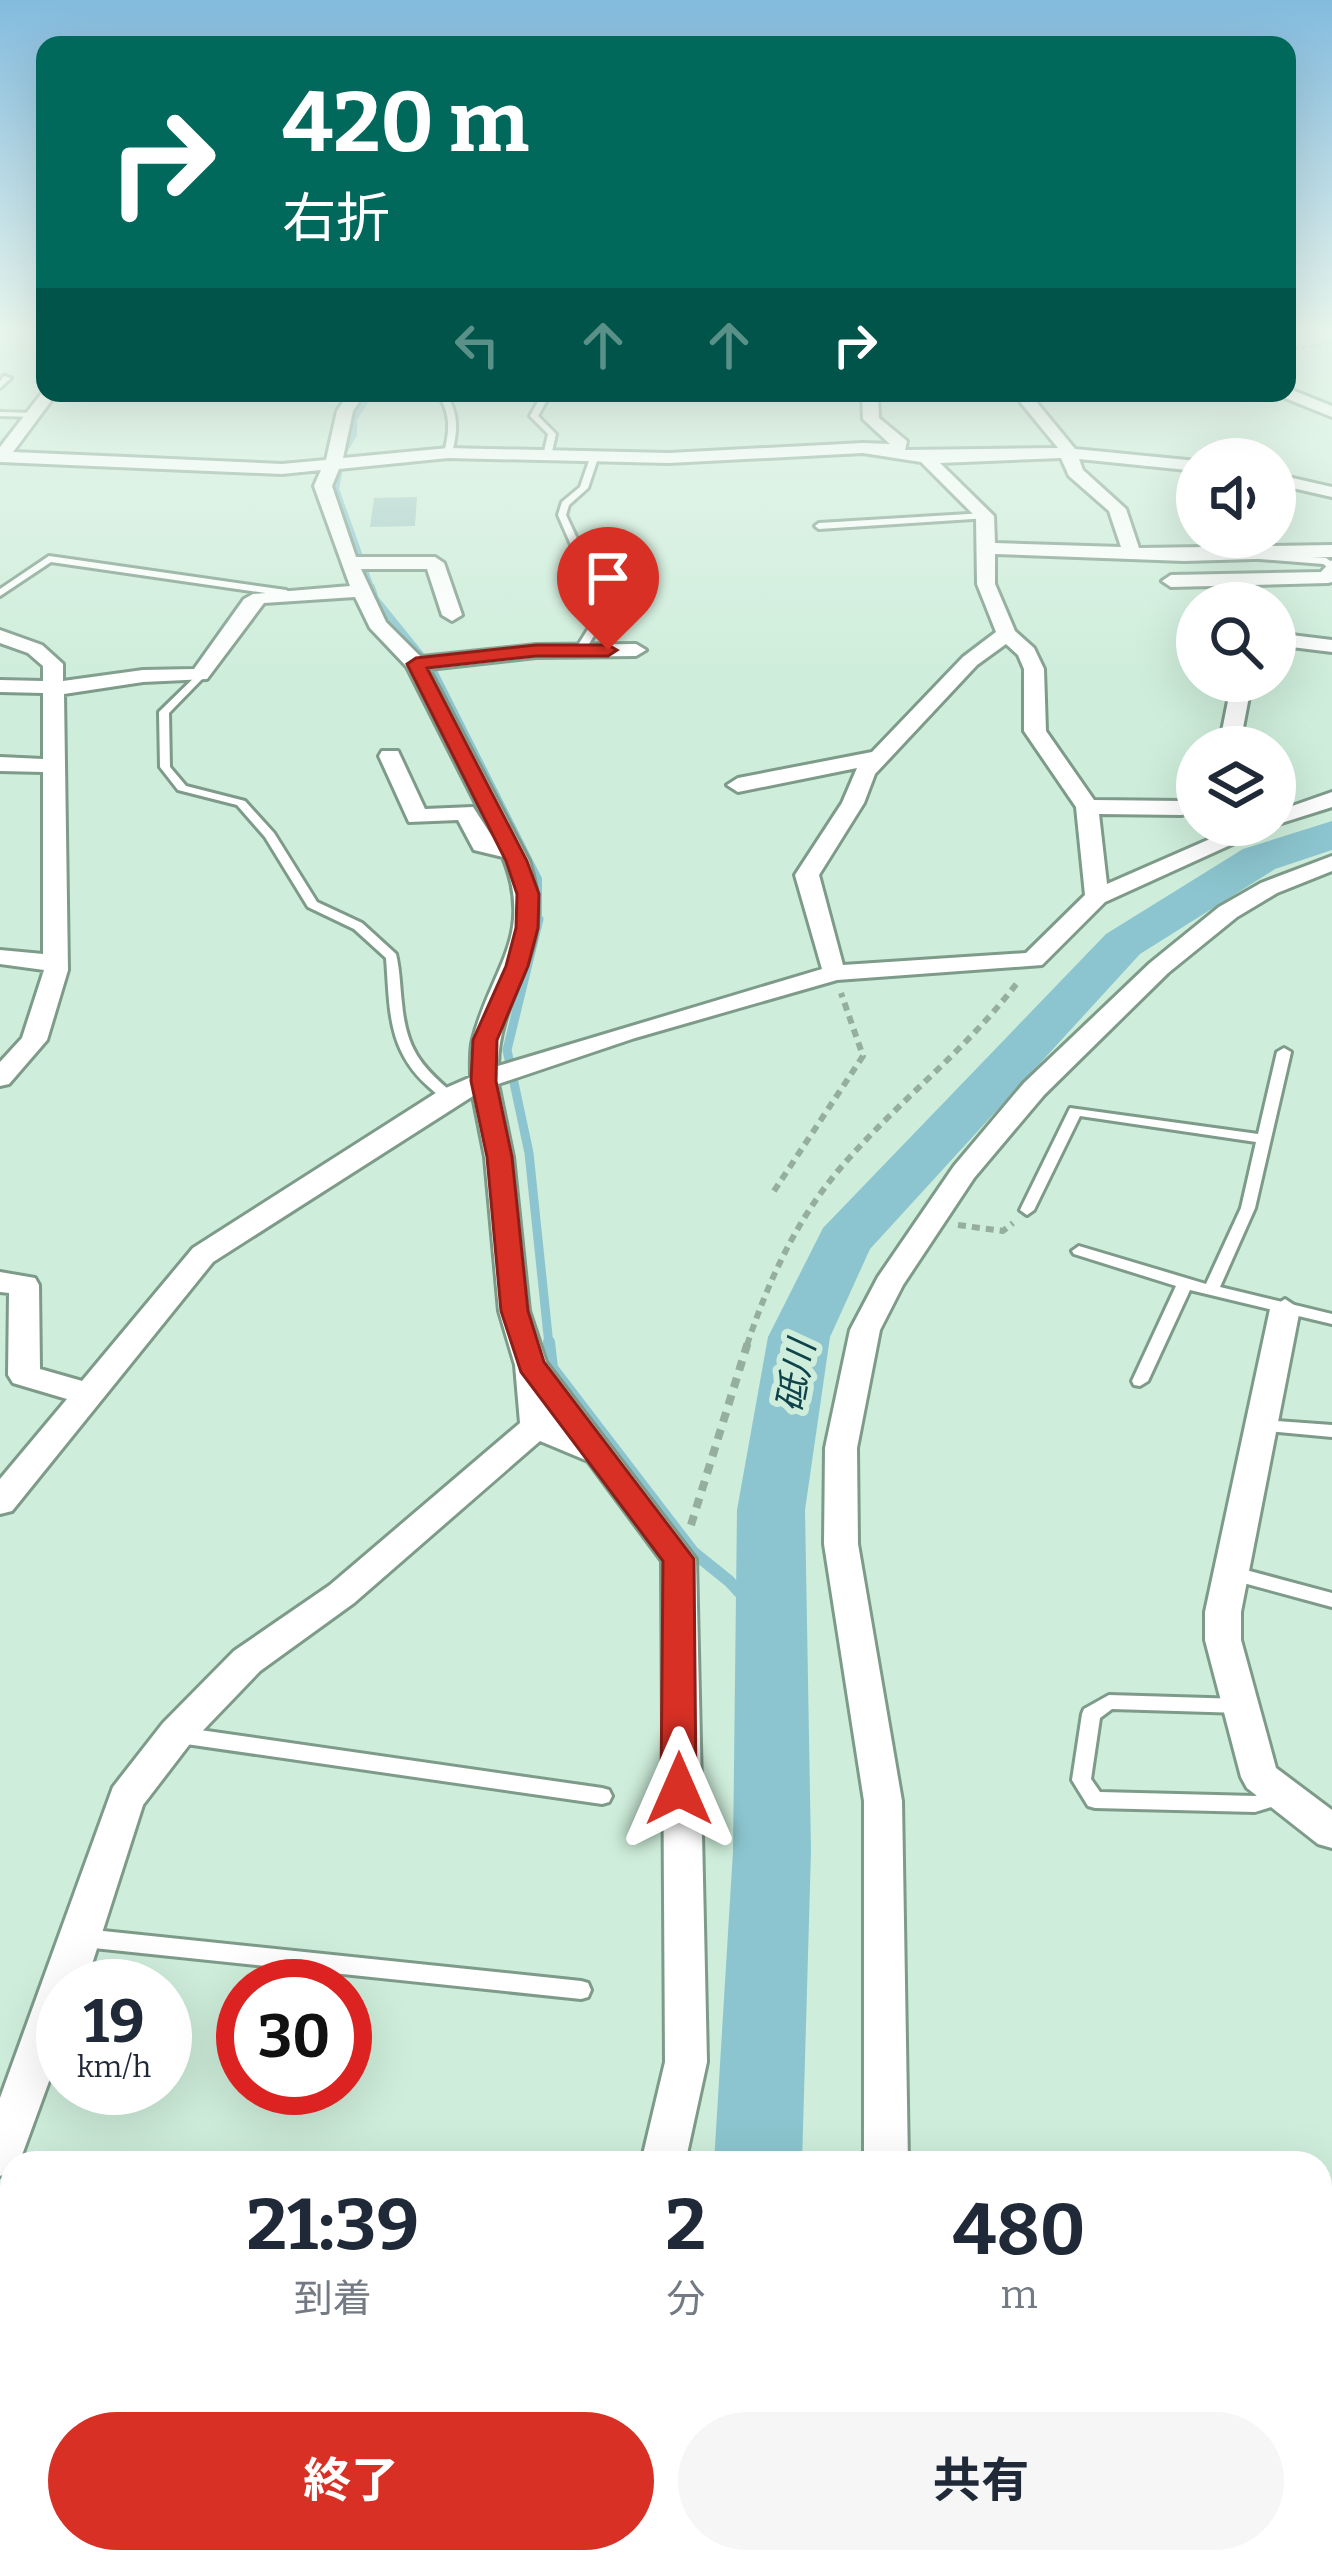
<!DOCTYPE html>
<html lang="ja">
<head>
<meta charset="utf-8">
<style>
	:root { --surface:#fff; --page:#f6f6f7; --text:#1f2937; --muted:#747a83; --accent:#d93025 }
	body { margin:0; font-family:Bitter,"Noto Sans JP",serif; background:var(--page); color:var(--text); height:100vh; display:flex; flex-direction:column; font-size:45px; white-space:nowrap }
	* { box-sizing:border-box; margin:0 }
	p { font-size:39px; color:var(--muted) }
	.icon { flex:none; width:66px; height:66px; fill:none; stroke:currentColor; stroke-width:2; stroke-linecap:round; stroke-linejoin:round }
	.map { position:relative; flex:1; overflow:hidden }
	.sheet { position:absolute; left:0px; top:2151px; width:1332px; height:423px; display:flex; flex-direction:column; background:var(--surface); border-radius:36px 36px 0 0; box-shadow:0 12px 48px #0002 }
	.sheet>* { flex:none }
	.top-card { position:absolute; left:36px; top:36px; width:1260px; height:366px; border-radius:24px; box-shadow:0 12px 48px #0002; background:#00695c; color:#fff; overflow:hidden }
	.buttons { position:absolute; left:1176px; top:438px; display:grid; gap:24px }
	.buttons a { display:grid; place-items:center; width:120px; height:120px; border-radius:50%; background:var(--surface); box-shadow:0 12px 48px #0002; font-size:60px }
	.speed { position:absolute; left:36px; top:1959px; display:flex; gap:24px; font-size:60px; font-weight:700; text-align:center }
	.speed>* { display:grid; place-content:center; width:156px; height:156px; border-radius:50%; background:var(--surface); box-shadow:0 12px 48px #0002; line-height:1 }
	.speed small { font-size:30px; font-weight:400 }
	.speed .limit { border:18px solid #d22; background:#fff; color:#111 }
	.pin { position:absolute; display:grid; place-items:center; width:102px; height:102px; color:#fff; margin:-123px -51px; border-radius:50% 50% 50% 0; rotate:-45deg; box-shadow:0 0 12px #0007 }
	.pin .icon { rotate:45deg }
	.me { position:absolute; width:132px; margin:-66px; rotate:0deg; stroke-linejoin:round; filter:drop-shadow(0 0 9px #0008) }
	.turn { display:flex; align-items:center; gap:42px; height:252px; padding:0 48px; font-size:54px }
	.turn .icon { width:156px; height:156px; stroke-width:2.5 }
	.turn b { display:block; font-size:84px; line-height:102px }
	.lanes { display:flex; align-items:center; height:114px; padding:0 48px; background:#0003; justify-content:center; gap:60px; direction:ltr }
	.lanes .off { opacity:.35 }
	.eta { display:flex; justify-content:space-evenly; align-items:center; height:204px; text-align:center }
	.eta b { font-size:72px; font-weight:700; line-height:84px }
	.primary-button { display:flex; gap:24px; margin-top:auto; padding:24px 48px }
	.primary-button a { flex:1; height:138px; border-radius:72px; background:var(--accent); color:#fff; font-size:48px; font-weight:700; line-height:138px; text-align:center }
	.primary-button a+a { background:var(--page); color:var(--text) }
	.map>svg:first-child { display:block }
	.lines { fill:none; stroke-linecap:round; stroke-linejoin:round }
	.stream-far3 { stroke:#8cc5cf; stroke-width:6 }
	.stream-far2 { stroke:#8cc5cf; stroke-width:8 }
	.stream-far1 { stroke:#8cc5cf; stroke-width:9 }
	.stream { stroke:#8cc5cf; stroke-width:12 }
	.river { fill:#8cc5cf; fill-rule:evenodd }
	.building { fill:#a7cdc7 }
	.lane-casing { stroke:#7e9b8a; stroke-width:6 }
	.street-casing { stroke:#7e9b8a; stroke-width:6 }
	.path-far2 { stroke:#95ae9e; stroke-width:3; stroke-dasharray:4.5 3; stroke-linecap:butt }
	.path-far1 { stroke:#95ae9e; stroke-width:6; stroke-dasharray:8 6; stroke-linecap:butt }
	.path { stroke:#95ae9e; stroke-width:8; stroke-dasharray:10 8; stroke-linecap:butt }
	.lane { fill:#fff; fill-rule:evenodd }
	.street { fill:#fff; fill-rule:evenodd }
	.route { fill:#d93025; stroke:#8d1f18; stroke-width:3 }
	.labels { text-anchor:middle; stroke-width:12; stroke-linejoin:round; paint-order:stroke }
	.water-label { font-size:36px; font-style:italic; fill:#0f434b; stroke:#ceedda }
</style>
</head>
<body>
<div class="map">
<svg width="1332" height="2572" viewBox="0 0 1332 2572">
	<rect width="100%" height="100%" fill="#ceedda"/>
	<g class="lines">
		<!-- stream-far3 -->
		<path class="stream-far3" d="M371,393l-17,26v16l-11,18 -7,36 36,101"/>
		<!-- stream-far2 -->
		<path class="stream-far2" d="M371,587l4,12 58,72 105,208v43"/>
		<!-- stream-far1 -->
		<path class="stream-far1" d="M539,919l-32,131 22,103 20,192"/>
		<!-- stream -->
		<path class="stream" d="M549,1342l3,26 141,184 36,29 40,43"/>
		<!-- river -->
		<g class="river">
			<path d="M1332,821v29l-57,19 -135,85 -270,295 -40,88 -25,173 6,341 -9,312h-88l19,-312 4,-341 31,-173 55,-109 283,-294 137,-85z"/>
			<path d="M633,2562h100l-2,10h-100z"/>
		</g>
	</g>
	<!-- building -->
	<path class="building" d="M417,497l-2,29 -45,1 4,-29z"/>
	<g class="lines">
		<defs>
			<g id="lane">
				<path d="M4,376l7,2 -11,10v-7z"/>
				<path d="M437,393h8c14,20 13,37 7,60l-4,3 -4,-3c6,-23 7,-40 -7,-60z"/>
				<path d="M543,393h8l-13,23 18,18 -5,22 -4,3 -4,-3 5,-22 -18,-18z"/>
				<path d="M0,412l35,1 4,2 -4,2 -35,-1z"/>
				<path d="M594,455l4,3 -10,30 -19,17 -3,10 25,54 34,34 -35,7 10,16 -16,26 -4,1 -5,-3 15,-24 -11,-18 34,-7 -31,-31 -24,-55 4,-13 18,-15 10,-29z"/>
				<path d="M985,513l4,3 -1,2 -169,11 -4,-3 4,-3z"/>
				<path d="M1262,554l64,4 6,4v8l-9,-6 -64,-5 -2,-2z"/>
				<path d="M49,556l237,34 5,3 -5,3 -235,-34 -51,34v-7z"/>
				<path d="M200,672l5,3 -1,2 -35,36 1,54 16,19 59,15 29,32 43,69 45,21 34,31c4,16 4,33 6,49 4,45 18,63 52,91l2,3 -2,3c-12,0 -15,-4 -24,-12 -43,-37 -40,-78 -44,-130l-32,-29 -46,-22 -43,-70 -28,-32 -59,-15 -18,-23 -1,-55z"/>
				<path d="M1284,1048l7,4 -36,156 -35,79 112,27v10l-142,-34 -42,91 -8,5 -6,-1 -2,-4 44,-95 -102,-32 -2,-3 7,-5 127,38 35,-76 15,-66 -176,-26 -46,94 -7,5 -7,-5 50,-102 188,26 19,-82z"/>
				<path d="M1262,1420l70,5v12l-76,-7 -2,-4 2,-4z"/>
				<path d="M1231,1566l101,27v14l-107,-29 -3,-5 3,-5z"/>
				<path d="M1109,1695l132,4 6,2 3,5 -3,5 -6,2 -129,-4 -12,9 -9,61 9,13 155,4 26,-8 7,2 3,6 -3,6 -33,10 -160,-4 -7,-2 -16,-26 10,-66 2,-5z"/>
				<path d="M179,1727l423,61 7,2 3,6 -3,6 -7,2 -423,-61 -7,-3 -2,-5 2,-5z"/>
				<path d="M84,1929l497,52 7,2 3,7 -3,7 -7,2 -497,-52 -7,-3 -3,-6 3,-6z"/>
			</g>
			<g id="street">
				<path d="M1287,388l45,18v11l-52,-21 -2,-3h9z"/>
				<path d="M45,389l12,4 -44,59 269,12 44,-4 11,-49 12,-18h16l-12,18 -10,47 105,-10 221,5 194,-10 27,1 -27,-25 -1,-26h16l1,25 28,23 -2,9 153,-2 -45,-55h16l46,56 122,12v10l-118,-12 4,11 43,39 13,39 193,-3v12l-148,4 -189,-7v30l20,47 19,17 10,21 2,62 48,69 88,1 11,7 -11,7 -83,-1 8,70 135,-59h33v-13l57,-20v15l-60,19 -167,76 -63,63 -205,15 -202,58 -137,46 15,73 16,154 17,51 150,197 11,503 -22,101h-44l24,-101 -3,-501 -74,-100 -48,-20 -186,162 -94,68 -71,74 -46,60 -58,181h-22v57l-41,112 -4,8h-6v8l-12,5v-78l113,-311 50,-64 71,-72 96,-66 190,-162 -5,-58 -16,-54 -14,-154 -12,-61 -260,166 -201,249 -12,3v-35l67,-80 -54,-16 -5,-8 1,-82 -9,-1v-20l35,6 4,7 1,84 42,12 111,-133 246,-157 32,-14c0,-12 -1,-27 2,-38 18,-71 62,-103 30,-182l-29,-7 -16,-30 -49,2 -30,-66 3,-5h16l27,58 48,-2 22,34 -88,-174 -37,-39 -15,-31 -91,6 -57,76 -64,3 -79,12 4,276 -21,70 -38,44 -9,2v-24l22,-24 22,-68 -44,-6v-14l43,4v-182l-43,-1v-14l43,2v-66l-43,-1v-12l43,1v-15l-15,-13 -28,-10v-13l42,15 21,19v17l80,-11 51,-1 50,-70 9,-5 97,-8 -36,-100 7,-16 -39,4 -282,-12v-15zM863,453l58,9 55,55 1,67 19,48 -33,25 -91,95 -134,26 -11,7 11,7 119,-24 -15,35 -47,72 27,94 -324,97c1,-81 62,-112 31,-205l-100,-192 107,-12 100,-1 10,-6 -10,-6 -100,1 -115,12 -35,-35 -25,-53h66l15,46 10,6 10,-6 -18,-52 -9,-6h-79l-24,-71 7,-17 109,-11 221,5zM1061,458l8,18 40,35 12,36 -126,-4 -1,-27 -54,-53zM1006,644l12,11 6,14v62l52,76 9,88 -59,58 -183,12 -24,-90 45,-72 11,-29 102,-109z"/>
				<path d="M1275,474l57,13v10l-57,-13z"/>
				<path d="M1332,560v22l-4,1 -157,4 -9,-6 9,-6 150,-3z"/>
				<path d="M1275,633l57,7v12l-57,-7z"/>
				<path d="M1232,681h20l-10,52 8,14h-25l-5,-6z"/>
				<path d="M1332,856v15l-55,22 -40,24 -69,56 -124,122 -70,83 -71,107 -23,45 -23,118 1,96 44,257 6,362h-44v-362l-40,-257 1,-96 25,-118 28,-53 76,-111 70,-83 126,-120 69,-56 42,-24z"/>
				<path d="M1285,1299l15,10 -59,303v28l35,128 56,42v38l-14,-4 -71,-56 -6,-11 -36,-137v-28l65,-303z"/>
				<rect x="1320" y="2474" width="12" height="50"/>
				<path d="M543,2562h50l-2,10h-50z"/>
				<path d="M789,2562h50l-2,10h-50z"/>
				<rect x="1071" y="2562" width="50" height="10"/>
			</g>
		</defs>
		<!-- lane casing -->
		<use href="#lane" class="lane-casing"/>
		<!-- street casing -->
		<use href="#street" class="street-casing"/>
		<!-- path-far2 -->
		<path class="path-far2" d="M1287,349l45,-5"/>
		<!-- path-far1 -->
		<g class="path-far1">
			<path d="M774,1191l89,-135 -22,-63"/>
			<path d="M958,1225l45,6 10,-8"/>
			<path d="M747,1345c21,-63 48,-122 90,-173 56,-67 127,-119 180,-189"/>
		</g>
		<!-- path -->
		<path class="path" d="M691,1525l57,-183"/>
		<!-- lane -->
		<use href="#lane" class="lane"/>
		<!-- street -->
		<use href="#street" class="street"/>
	</g>
	<!-- sky -->
	<linearGradient id="sky" x2="0" y2="1"><stop stop-color="#83bbde"/><stop offset="0.48" stop-color="#e9f7ee"/><stop offset="1" stop-color="#e9f7ee" stop-opacity="0"/></linearGradient>
	<rect width="1332" height="689" fill="url(#sky)"/>
	<!-- route -->
	<path class="route" d="M536,645h72l9,5 -9,6h-72l-109,12 100,193 12,33 -1,34 -10,38 -31,74 -1,41 16,76 16,154 16,51 150,197 2,230 -5,10 -12,4 -13,-4 -5,-10 2,-228 -142,-189 -20,-61 -14,-154 -16,-76 2,-41 33,-74 10,-38 1,-34 -11,-33 -99,-197 9,-6z"/>
	<g class="labels">
		<!-- water labels -->
		<g class="water-label">
			<text transform="translate(795 1376) rotate(-79)" y="13">砥川</text>
		</g>
	</g>
</svg>
<div class="buttons">
<a><svg class="icon" aria-label="sound" viewBox="0 0 24 24"><path d="M4 9h4l5-4v14l-5-4H4zM17 9q2 3 0 6"/></svg></a>
<a><svg class="icon" aria-label="search" viewBox="0 0 24 24"><circle cx="10" cy="10" r="6"/><path d="M15 15l6 6"/></svg></a>
<a><svg class="icon" aria-label="layers" viewBox="0 0 24 24"><path d="M12 4l9 5-9 5-9-5zM3 14l9 5 9-5"/></svg></a>
</div>
<div class="speed"><div>19<small>km/h</small></div><div class="limit">30</div></div>
<div class="pin" style="left:608px;top:650px;background:#d93025"><svg class="icon" aria-label="arrive" viewBox="0 0 24 24"><path d="M6 21V4h12l-3 4 3 4H6"/></svg></div>
<svg class="me" style="left:679px;top:1789px" viewBox="-20 -20 40 40"><path d="M0-17L14 15 0 8-14 15z" fill="#d93025" stroke="#fff" stroke-width="4"/></svg>
<div class="top-card">
<div class="turn"><svg class="icon" aria-label="right" viewBox="0 0 24 24"><path d="M7 20v-9h11M14 6l5 5-5 5"/></svg><div><b>420 m</b>右折</div></div>
<div class="lanes"><svg class="icon off" aria-label="left" viewBox="0 0 24 24"><path d="M17 20v-9H6M10 6l-5 5 5 5"/></svg><svg class="icon off" aria-label="ahead" viewBox="0 0 24 24"><path d="M12 20V5M6 11l6-6 6 6"/></svg><svg class="icon off" aria-label="ahead" viewBox="0 0 24 24"><path d="M12 20V5M6 11l6-6 6 6"/></svg><svg class="icon" aria-label="right" viewBox="0 0 24 24"><path d="M7 20v-9h11M14 6l5 5-5 5"/></svg></div>
</div>
<section class="sheet">
<div class="eta">
<div><b>21:39</b><p>到着</p></div>
<div><b>2</b><p>分</p></div>
<div><b>480</b><p>m</p></div>
</div>
<div class="primary-button"><a>終了</a><a>共有</a></div>
</section>
</div>
</body>
</html>
